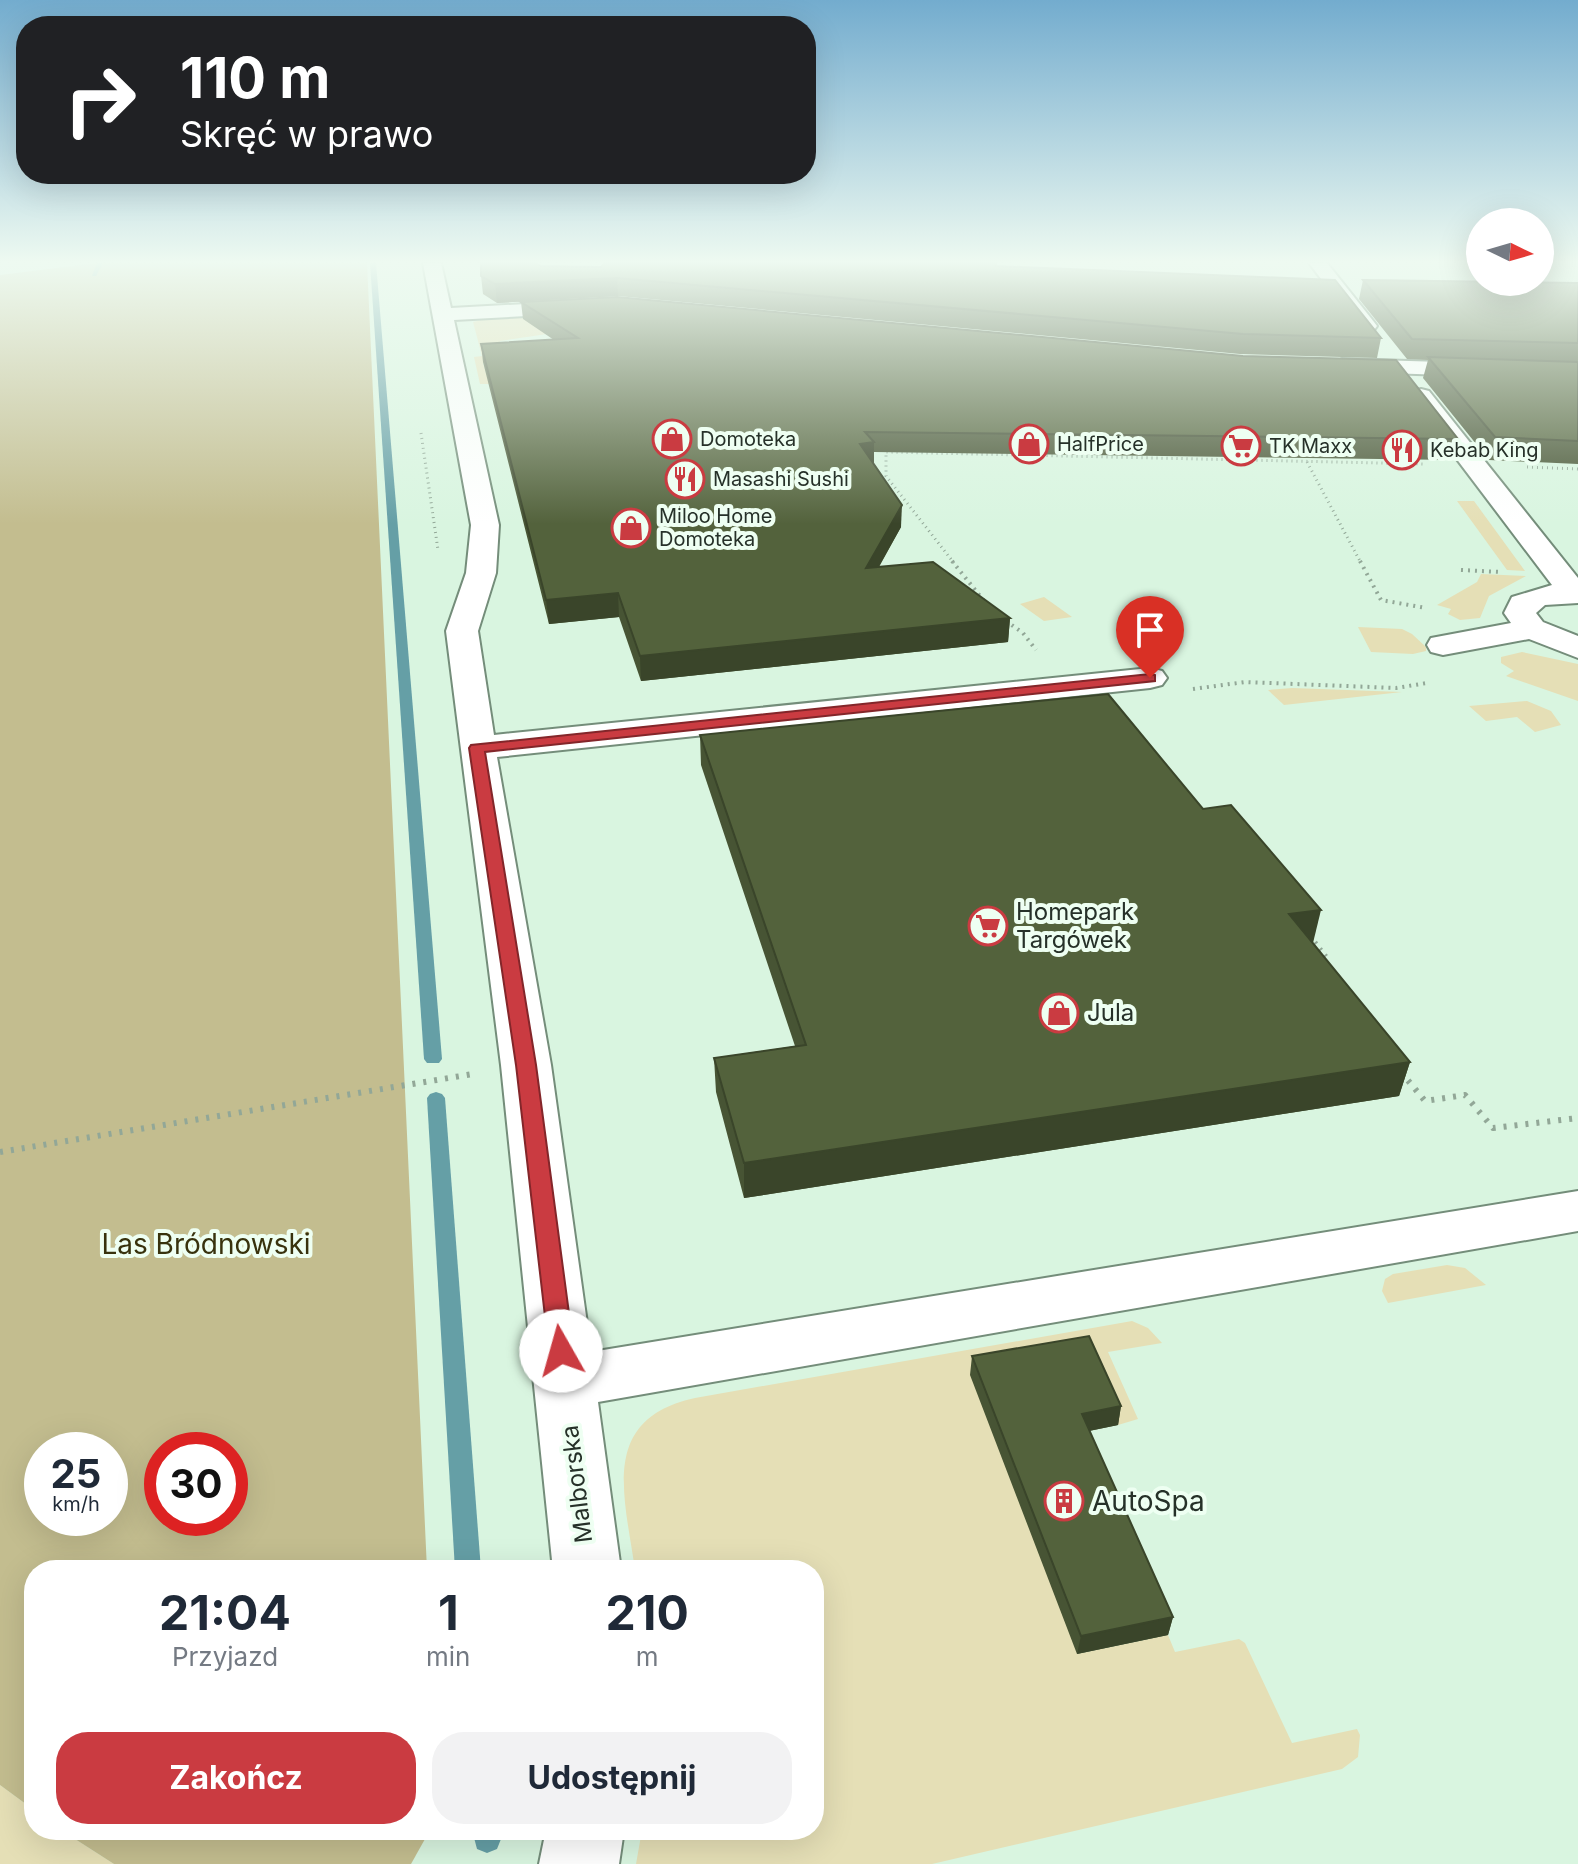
<!DOCTYPE html>
<html lang="pl">
<head>
<meta charset="utf-8">
<style>
	:root { --surface:#fff; --page:#f2f2f3; --text:#1f2937; --muted:#747a83; --accent:#ca3b41 }
	body { margin:0; font-family:Inter,sans-serif; background:var(--page); color:var(--text); height:100vh; display:flex; flex-direction:column; font-size:30px; white-space:nowrap }
	* { box-sizing:border-box; margin:0 }
	p { font-size:26px; color:var(--muted) }
	.icon { flex:none; width:44px; height:44px; fill:none; stroke:currentColor; stroke-width:2; stroke-linecap:round; stroke-linejoin:round }
	.map { position:relative; flex:1; overflow:hidden }
	.panel { position:absolute; left:24px; top:1560px; width:800px; height:280px; display:flex; flex-direction:column; background:var(--surface); border-radius:32px; box-shadow:0 8px 32px #0002 }
	.panel>* { flex:none }
	.top-card { position:absolute; left:16px; top:16px; width:800px; height:168px; border-radius:32px; box-shadow:0 8px 32px #0002; background:#202124; color:#fff; overflow:hidden }
	.needle { width:52px; rotate:95deg }
	.buttons { position:absolute; left:1466px; top:208px; display:grid; gap:16px }
	.buttons a { display:grid; place-items:center; width:88px; height:88px; border-radius:50%; background:var(--surface); box-shadow:0 8px 32px #0002; font-size:40px }
	.speed { position:absolute; left:24px; top:1432px; display:flex; gap:16px; font-size:40px; font-weight:700; text-align:center }
	.speed>* { display:grid; place-content:center; width:104px; height:104px; border-radius:50%; background:var(--surface); box-shadow:0 8px 32px #0002; line-height:1 }
	.speed small { font-size:20px; font-weight:400 }
	.speed .limit { border:12px solid #d22; background:#fff; color:#111 }
	.pin { position:absolute; display:grid; place-items:center; width:68px; height:68px; color:#fff; margin:-82px -34px; border-radius:50% 50% 50% 0; rotate:-45deg; box-shadow:0 0 8px #0007 }
	.pin .icon { rotate:45deg }
	.me { position:absolute; width:88px; margin:-44px; rotate:353deg; stroke-linejoin:round; filter:drop-shadow(0 0 6px #0008) }
	.turn { display:flex; align-items:center; gap:28px; height:168px; padding:0 32px; font-size:36px }
	.turn .icon { width:104px; height:104px; stroke-width:2.5 }
	.turn b { display:block; font-size:56px; line-height:68px }
	.eta { display:flex; justify-content:space-evenly; align-items:center; height:136px; text-align:center }
	.eta b { font-size:48px; font-weight:700; line-height:56px }
	.button { display:flex; gap:16px; margin-top:auto; padding:16px 32px }
	.button a { flex:1; height:92px; border-radius:32px; background:var(--accent); color:#fff; font-size:32px; font-weight:700; line-height:92px; text-align:center }
	.button a+a { background:var(--page); color:var(--text) }
	.map>svg:first-child { display:block }
	.green { fill:#e5dfb6 }
	.forest { fill:#c3bd8f; fill-rule:evenodd }
	.lines { fill:none; stroke-linecap:round; stroke-linejoin:round }
	.stream { fill:#659fa6; fill-rule:evenodd }
	.minor-casing { stroke:#748d7a; stroke-width:4 }
	.path-far3 { stroke:#92a797; stroke-width:3; stroke-dasharray:1 4; stroke-linecap:butt }
	.path-far2 { stroke:#92a797; stroke-width:4; stroke-dasharray:2 5; stroke-linecap:butt }
	.path-far1 { stroke:#92a797; stroke-width:5; stroke-dasharray:2 6; stroke-linecap:butt }
	.path { stroke:#92a797; stroke-width:6; stroke-dasharray:3 8; stroke-linecap:butt }
	.minor { fill:#fff; fill-rule:evenodd }
	.wall { fill:#475434 }
	.shaded-wall { fill:#3a452a }
	.building { fill:#53623c; stroke:#3a452a; stroke-width:2 }
	.route { fill:#ca3b41; stroke:#83262a; stroke-width:2 }
	.labels { text-anchor:middle; stroke-width:8; stroke-linejoin:round; paint-order:stroke }
	.far-poi-label { font-size:20px; fill:#263129; stroke:#eefff2; text-anchor:start }
	.poi-label { font-size:24px; fill:#263129; stroke:#eefff2; text-anchor:start }
	.street-label { font-size:24px; fill:#263129; stroke:#eefff2 }
	.near-park-label { font-size:28px; fill:#38320d; stroke:#eefff2 }
	.near-poi-label { font-size:28px; fill:#263129; stroke:#eefff2; text-anchor:start }
</style>
</head>
<body>
<div class="map">
<svg width="1578" height="1864" viewBox="0 0 1578 1864">
	<rect width="100%" height="100%" fill="#d9f5e0"/>
	<!-- green -->
	<g class="green">
		<path d="M533,316l14,18 -47,7 3,11 -20,11 6,21h-9l-6,-27 8,-1 -9,-34 17,-4z"/>
		<path d="M1457,501h17l51,70 -18,-1z"/>
		<path d="M1481,574l45,2 -37,20 -9,22 -20,2 -12,-6 3,-5 -14,-4 40,-23z"/>
		<path d="M1044,597l28,20 -28,4 -24,-17z"/>
		<path d="M1358,627l44,2 10,5 14,13v4l-13,3 -42,-2z"/>
		<path d="M1522,652l56,12v37l-72,-25 8,-5 -13,-8v-6z"/>
		<path d="M1292,688l110,4 -118,13 -16,-15z"/>
		<path d="M1527,701l24,10 10,14 -26,7 -18,-15 -31,4 -17,-15z"/>
		<path d="M1447,1265l18,3 21,17 -98,18 -6,-12 3,-12 8,-5z"/>
		<path d="M1132,1321l16,7 14,15 -54,9 30,67 -20,6 -33,-71 -8,300 91,-19 7,17 64,-13 6,4 47,100 65,-14 3,6 -2,22 -16,12 -410,95h-296l6,-34h172v-260h-179c-10,-73 -37,-151 60,-172z"/>
		<path d="M0,1785l34,25v20h27l53,34h-114z"/>
	</g>
	<!-- forest -->
	<g class="forest">
		<path d="M97,263h270l60,1307h-393v240l-34,-25v-1510zM42,1450h68v68h-68zM162,1450h68v68h-68z"/>
		<path d="M61,1830h369l-19,34h-297z"/>
	</g>
	<g class="lines">
		<!-- stream -->
		<g class="stream">
			<path d="M97,263h6l-7,13h-4z"/>
			<path d="M370,263h6l66,796 -3,4h-12l-3,-4z"/>
			<path d="M436,1092l6,2 3,4 36,472h-26l-28,-472 3,-4z"/>
			<path d="M472,1830h28l1,9 -4,10 -10,4 -10,-4z"/>
		</g>
		<defs>
			<g id="minor">
				<path d="M423,263h18l10,45 129,-7 10,6 -10,6 -126,7 45,205 -3,48 -18,58 16,104 656,-67 12,3 5,7 -5,7 -12,3 -653,69 54,308 40,287 987,-161v40l-980,171 23,168h-68l-52,-505 -55,-434 20,-58 5,-48z"/>
				<path d="M1309,263h18l47,59 3,4 -3,4h-14z"/>
				<path d="M1342,359l236,7v14l-244,-9 -3,-5z"/>
				<path d="M1421,389l8,2 149,187v25l-33,2 -9,8 7,9 35,14v22l-49,-19 -86,16 -12,-3 -4,-7 4,-7 80,-15 -7,-10 8,-16 40,-12 -143,-189 4,-5z"/>
				<path d="M546,1830h78l-5,34h-80z"/>
			</g>
		</defs>
		<!-- minor casing -->
		<use href="#minor" class="minor-casing"/>
		<!-- path-far3 -->
		<g class="path-far3">
			<path d="M421,433l17,117"/>
			<path d="M1307,462l54,101"/>
			<path d="M1527,467l51,2"/>
			<path d="M954,563l-68,-87v-24l539,12"/>
		</g>
		<!-- path-far2 -->
		<g class="path-far2">
			<path d="M952,561l32,40"/>
			<path d="M1360,561l21,39 45,8"/>
			<path d="M1461,570l40,2"/>
			<path d="M1006,621l17,12 13,17"/>
			<path d="M1193,689l52,-7 151,6 31,-5"/>
		</g>
		<!-- path-far1 -->
		<path class="path-far1" d="M1310,936l17,22h-6"/>
		<!-- path -->
		<g class="path">
			<path d="M1401,1072l24,29 40,-6 28,33 85,-10"/>
			<path d="M0,1152l473,-78"/>
		</g>
		<!-- minor -->
		<use href="#minor" class="minor"/>
	</g>
	<!-- wall -->
	<g class="wall">
		<path d="M541,266l60,1 395,-1 385,72 -4,20 -137,-4 -622,-58 -121,7 -14,-9 -2,-18z"/>
		<path d="M1363,280l215,3v181l-89,-4 -66,-82 5,-18 -21,-1 -48,-60z"/>
		<path d="M521,302l937,137 -5,21 -579,-8 -1,11 28,64 -22,40 131,51 -2,24 -367,39 -22,-64 -70,7 -66,-262 -2,-18 73,-4 -31,-21z"/>
		<path d="M700,735l613,208 97,119 -11,34 -655,102 -28,-106 -2,-34 81,-12 -94,-281z"/>
		<path d="M972,1356l149,50 -3,19 -29,6 84,186 -5,18 -91,19 -107,-279z"/>
	</g>
	<!-- shaded-wall -->
	<g class="shaded-wall">
		<path d="M617,278l1,18 -121,7 -2,-19z"/>
		<path d="M874,442v21l-15,1 1,-20z"/>
		<path d="M902,505l-1,22 -36,64 1,-23z"/>
		<path d="M618,593l1,24 -70,7 -3,-24z"/>
		<path d="M1010,618l-2,24 -367,39 -1,-25z"/>
		<path d="M1321,910l-8,33 -24,-29z"/>
		<path d="M1410,1062l-11,34 -655,102v-35z"/>
		<path d="M1121,1406l-3,19 -39,8 3,-19z"/>
		<path d="M1173,1617l-5,18 -91,19 4,-18z"/>
	</g>
	<!-- building -->
	<g class="building">
		<path d="M481,263h53l7,3 60,1 3,-4h392v3l339,14 46,58 -138,-4 -626,-56 -122,6 -14,-8z"/>
		<path d="M1363,280l215,3v60l-166,-4z"/>
		<path d="M617,297l626,59 153,4 62,79 -593,-7 9,10 -14,2 42,61 -36,63 67,-6 77,56 -370,38 -22,-63 -72,7 -65,-256 97,-6 -57,-36z"/>
		<path d="M1428,357l150,5v79l-83,-4z"/>
		<path d="M1108,694l95,115 28,-4 90,105 -32,4 121,148 -666,101 -30,-105 92,-13 -106,-310z"/>
		<path d="M1089,1336l32,70 -39,8 91,203 -92,19 -109,-280z"/>
	</g>
	<!-- sky -->
	<linearGradient id="sky" x2="0" y2="1"><stop stop-color="#73acce"/><stop offset="0.5" stop-color="#eefaf1"/><stop offset="1" stop-color="#eefaf1" stop-opacity="0"/></linearGradient>
	<rect width="1578" height="524" fill="url(#sky)"/>
	<!-- route -->
	<path class="route" d="M1150,674l5,1v6l-670,71 51,313 38,286 -4,7 -9,3 -9,-3 -3,-7 -33,-286 -47,-317 2,-3z"/>
	<!-- icons -->
	<defs>
		<symbol id="shop-ring" viewBox="-11 -11 22 22"><circle r="9.5" fill="#eefff2" stroke="#ca3b41" stroke-width="1.5"/><path d="M-5-2.5h2.3a2.7 3.5 0 0 1 5.4 0H5L5.5 6h-11ZM-1.5-2.5h3a1.5 2.3 0 0 0-3 0Z" fill="#ca3b41"/></symbol>
		<symbol id="supermarket-ring" viewBox="-11 -11 22 22"><circle r="9.5" fill="#eefff2" stroke="#ca3b41" stroke-width="1.5"/><path d="M-6-5.5h2.5l.6 2H6L4.5 2H-2.5L-4.4-4H-6ZM-1.5 3.2a1.3 1.3 0 1 0 .1 0ZM3 3.2a1.3 1.3 0 1 0 .1 0Z" fill="#ca3b41"/></symbol>
		<symbol id="restaurant-ring" viewBox="-11 -11 22 22"><circle r="9.5" fill="#eefff2" stroke="#ca3b41" stroke-width="1.5"/><path d="M-5-6h1v4h1v-4h1v4h1v-4h1v5L-1.5 .5V6h-2V.5L-5-1ZM5-6V6H3V1.5H1.5Q1.5-4 5-6Z" fill="#ca3b41"/></symbol>
		<symbol id="building-ring" viewBox="-11 -11 22 22"><circle r="9.5" fill="#eefff2" stroke="#ca3b41" stroke-width="1.5"/><path d="M-4-6H4V6H1V3H-1V6H-4ZM-2.5-4.3h1.7v1.8h-1.7ZM.8-4.3h1.7v1.8H.8ZM-2.5-1h1.7V.8h-1.7ZM.8-1h1.7V.8H.8Z" fill="#ca3b41"/></symbol>
	</defs>
	<g fill-rule="evenodd">
		<use href="#shop-ring" x="650" y="417" width="44" height="44"/>
		<use href="#shop-ring" x="1007" y="422" width="44" height="44"/>
		<use href="#supermarket-ring" x="1219" y="424" width="44" height="44"/>
		<use href="#restaurant-ring" x="1380" y="428" width="44" height="44"/>
		<use href="#restaurant-ring" x="663" y="457" width="44" height="44"/>
		<use href="#shop-ring" x="609" y="506" width="44" height="44"/>
		<use href="#supermarket-ring" x="966" y="904" width="44" height="44"/>
		<use href="#shop-ring" x="1037" y="991" width="44" height="44"/>
		<use href="#building-ring" x="1042" y="1479" width="44" height="44"/>
	</g>
	<g class="labels">
		<!-- far-poi labels -->
		<g class="far-poi-label">
			<text x="700" y="446">Domoteka</text>
			<text x="1057" y="451">HalfPrice</text>
			<text x="1269" y="453">TK Maxx</text>
			<text x="1430" y="457">Kebab King</text>
			<text x="713" y="486">Masashi Sushi</text>
			<text x="659" y="523">Miloo Home<tspan x="659" dy="23">Domoteka</tspan></text>
		</g>
		<!-- poi labels -->
		<g class="poi-label">
			<text x="1016" y="920">Homepark<tspan x="1016" dy="28">Targówek</tspan></text>
			<text x="1087" y="1021">Jula</text>
		</g>
		<!-- street labels -->
		<g class="street-label">
			<text transform="translate(577 1484) rotate(-97)" y="8">Malborska</text>
		</g>
		<!-- near-park labels -->
		<g class="near-park-label">
			<text x="206" y="1254">Las Bródnowski</text>
		</g>
		<!-- near-poi labels -->
		<g class="near-poi-label">
			<text x="1092" y="1511">AutoSpa</text>
		</g>
	</g>
</svg>
<div class="buttons">
<a><svg class="needle" viewBox="-14 -14 28 28"><path d="M0-13l5 13h-10z" fill="#e53935"/><path d="M0 13l5-13h-10z" fill="#747a83"/></svg></a>
</div>
<div class="speed"><div>25<small>km/h</small></div><div class="limit">30</div></div>
<div class="pin" style="left:1150px;top:678px;background:#d93025"><svg class="icon" aria-label="arrive" viewBox="0 0 24 24"><path d="M6 21V4h12l-3 4 3 4H6"/></svg></div>
<svg class="me" style="left:561px;top:1351px" viewBox="-20 -20 40 40"><circle r="19" fill="#fff"/><path d="M0-13L10 11 0 6-10 11z" fill="#ca3b41"/></svg>
<div class="top-card">
<div class="turn"><svg class="icon" aria-label="right" viewBox="0 0 24 24"><path d="M7 20v-9h11M14 6l5 5-5 5"/></svg><div><b>110 m</b>Skręć w prawo</div></div>
</div>
<section class="panel">
<div class="eta">
<div><b>21:04</b><p>Przyjazd</p></div>
<div><b>1</b><p>min</p></div>
<div><b>210</b><p>m</p></div>
</div>
<div class="button"><a>Zakończ</a><a>Udostępnij</a></div>
</section>
</div>
</body>
</html>
